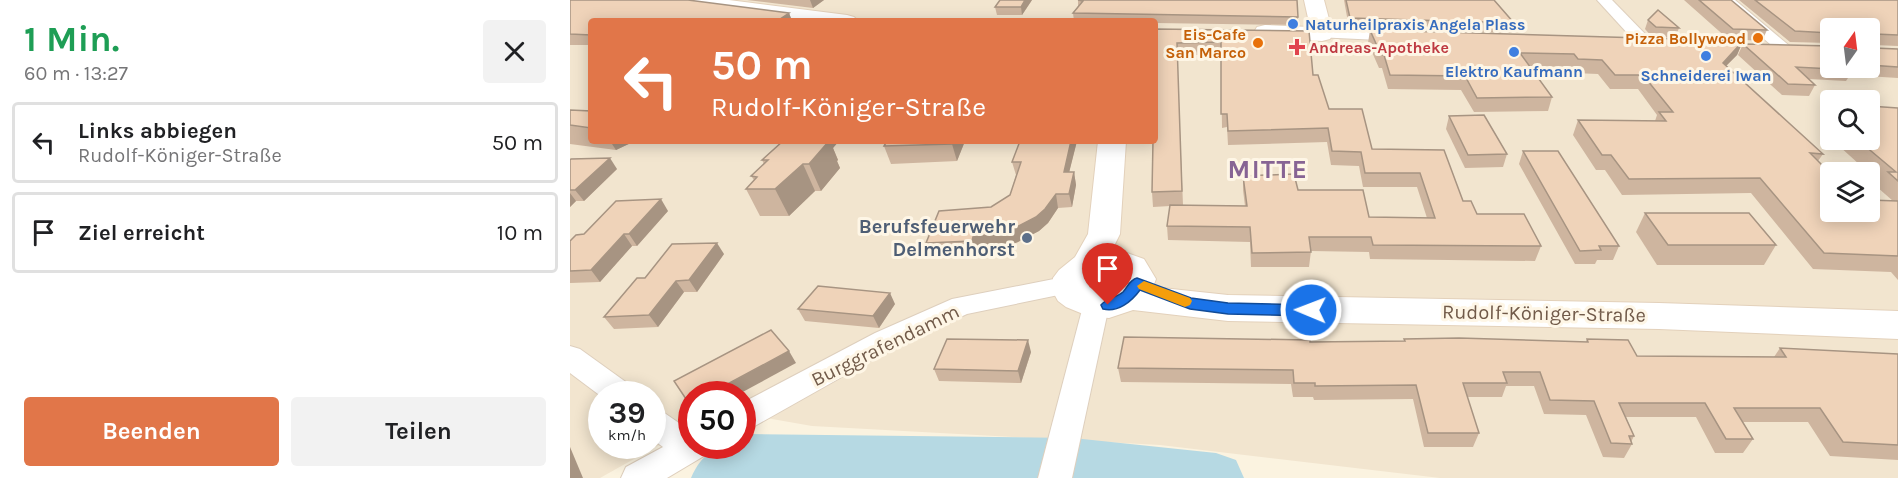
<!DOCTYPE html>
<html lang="de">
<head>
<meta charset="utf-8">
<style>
	:root { --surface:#fff; --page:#f2f2f2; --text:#202124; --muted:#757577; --line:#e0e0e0; --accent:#e17649 }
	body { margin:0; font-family:Karla,sans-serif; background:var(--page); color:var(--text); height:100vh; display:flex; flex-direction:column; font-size:22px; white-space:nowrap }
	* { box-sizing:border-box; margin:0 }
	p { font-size:20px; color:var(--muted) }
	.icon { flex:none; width:33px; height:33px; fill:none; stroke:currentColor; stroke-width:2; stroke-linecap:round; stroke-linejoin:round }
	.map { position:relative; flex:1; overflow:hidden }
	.side { display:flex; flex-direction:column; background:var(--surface); width:570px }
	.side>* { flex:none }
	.banner { position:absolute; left:18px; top:18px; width:570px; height:126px; border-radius:6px; box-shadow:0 3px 15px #0003; background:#e17649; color:#fff; overflow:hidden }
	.needle { width:39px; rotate:14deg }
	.buttons { position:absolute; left:1250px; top:18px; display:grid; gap:12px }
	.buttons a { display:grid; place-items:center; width:60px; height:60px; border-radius:6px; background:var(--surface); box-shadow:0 3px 15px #0003; font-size:30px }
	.speed { position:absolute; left:18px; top:381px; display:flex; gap:12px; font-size:30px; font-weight:700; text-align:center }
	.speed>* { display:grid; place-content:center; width:78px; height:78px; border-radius:50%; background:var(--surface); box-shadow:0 3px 15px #0003; line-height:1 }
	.speed small { font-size:15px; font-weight:400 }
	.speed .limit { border:9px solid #d22; background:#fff; color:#111 }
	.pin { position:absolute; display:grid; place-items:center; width:51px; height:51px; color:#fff; margin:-62px -26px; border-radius:50% 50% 50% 0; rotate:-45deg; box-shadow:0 0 6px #0007 }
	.pin .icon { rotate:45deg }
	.me { position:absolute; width:66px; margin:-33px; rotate:271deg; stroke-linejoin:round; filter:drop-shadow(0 0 4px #0008) }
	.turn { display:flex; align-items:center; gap:21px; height:126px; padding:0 24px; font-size:27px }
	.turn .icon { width:78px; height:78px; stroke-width:2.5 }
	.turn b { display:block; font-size:42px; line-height:51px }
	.round { display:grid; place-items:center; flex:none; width:63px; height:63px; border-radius:6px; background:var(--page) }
	.head { display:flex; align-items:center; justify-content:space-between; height:102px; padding:0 24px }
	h1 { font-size:36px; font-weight:700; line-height:45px; color:#1e9e55 }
	.action { display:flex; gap:12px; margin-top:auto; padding:12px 24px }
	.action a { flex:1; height:69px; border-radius:6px; background:var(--accent); color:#fff; font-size:24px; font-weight:700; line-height:69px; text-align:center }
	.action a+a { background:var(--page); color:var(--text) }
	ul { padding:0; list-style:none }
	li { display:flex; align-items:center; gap:18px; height:81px; margin:0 12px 9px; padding:0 12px; border:3px solid var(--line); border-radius:6px }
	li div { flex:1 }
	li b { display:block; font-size:22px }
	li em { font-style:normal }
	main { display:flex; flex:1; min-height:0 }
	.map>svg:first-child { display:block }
	.residential { fill:#f2e5cf; fill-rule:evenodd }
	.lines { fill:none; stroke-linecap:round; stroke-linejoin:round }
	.river { fill:#b6d9e3; fill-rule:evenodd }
	.street-casing { stroke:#decfbd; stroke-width:2 }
	.secondary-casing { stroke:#e3d1bb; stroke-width:2 }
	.street { fill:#fff; fill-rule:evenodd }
	.secondary { fill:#fff; fill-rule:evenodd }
	.wall { fill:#ceb59f; fill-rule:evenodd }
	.shaded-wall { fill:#a79482 }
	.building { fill:#efd3b9; stroke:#a79482; stroke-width:1.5 }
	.route { fill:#1a73e8; stroke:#114b97; stroke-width:1.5 }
	.slow { fill:#f59e0b }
	.shop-dot { fill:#3f7fe0; stroke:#fef6e6; stroke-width:2 }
	.food-dot { fill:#e8710a; stroke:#fef6e6; stroke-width:2 }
	.health-dot { fill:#e0444e; stroke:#fef6e6; stroke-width:2 }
	.service-dot { fill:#5c6f8a; stroke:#fef6e6; stroke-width:2 }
	.labels { text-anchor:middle; stroke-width:6; stroke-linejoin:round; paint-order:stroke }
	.far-shop-label { font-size:16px; font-weight:bold; fill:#366cbe; stroke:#fef6e6 }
	.far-food-label { font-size:16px; font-weight:bold; fill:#c56008; stroke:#fef6e6; text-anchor:end }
	.far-health-label { font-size:16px; font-weight:bold; fill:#be3a42; stroke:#fef6e6; text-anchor:start }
	.service-label { font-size:20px; font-weight:bold; fill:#4e5e75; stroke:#fef6e6; text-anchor:end }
	.street-label { font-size:20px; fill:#715a49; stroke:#fef6e6 }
	.district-label { font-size:26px; font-weight:bold; letter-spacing:1.5px; fill:#876494; stroke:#fef6e6 }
</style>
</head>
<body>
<main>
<section class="side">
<div class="head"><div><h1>1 Min.</h1><p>60 m · 13:27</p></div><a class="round"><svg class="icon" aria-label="close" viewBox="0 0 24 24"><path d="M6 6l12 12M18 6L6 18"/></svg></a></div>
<ul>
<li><svg class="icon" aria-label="left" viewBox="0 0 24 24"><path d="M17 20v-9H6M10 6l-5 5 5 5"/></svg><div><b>Links abbiegen</b><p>Rudolf-Königer-Straße</p></div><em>50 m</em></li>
<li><svg class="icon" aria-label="arrive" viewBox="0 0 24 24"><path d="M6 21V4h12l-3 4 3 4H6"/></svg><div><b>Ziel erreicht</b></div><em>10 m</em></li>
</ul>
<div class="action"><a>Beenden</a><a>Teilen</a></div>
</section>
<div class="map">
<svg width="1328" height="478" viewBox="0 0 1328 478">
	<rect width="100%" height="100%" fill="#fbf3e0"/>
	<!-- residential -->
	<path class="residential" d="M0,0h1319l9,6v472h-458l-280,-33 -348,-19 -69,-12 -1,-20h-50l-1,33 -91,51h-30zM21,21h564v120h-564zM1260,28h39v40h-39zM1260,100h39v40h-39zM1260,172h39v40h-39zM32,394h50v52h-50z"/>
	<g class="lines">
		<!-- river -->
		<path class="river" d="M180,434l323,4 143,15 20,7 8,18h-553c11,-25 24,-32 51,-32v-9z"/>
		<defs>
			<g id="street">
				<path d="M1027,0h15l40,41 2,3 -2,3h-12z"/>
				<path d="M1149,0h16l57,48 -8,5 -6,-2z"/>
				<path d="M752,29l78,2 8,5 -8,5 -84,-4 -2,-3 2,-3z"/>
				<path d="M499,276l9,3 4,6 -4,6 -111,23 -72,33 -142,80 -11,4v-28l133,-70 77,-34z"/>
				<path d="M526,296l9,3 4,7 -37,172h-34l45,-172 4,-7z"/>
				<path d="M0,346l10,3 50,36 4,9h-32v3l-32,-24z"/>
				<path d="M82,408l11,4 29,20v14h17l-5,10 -37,22h-46l5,-11 37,-20 -11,-8z"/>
			</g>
			<g id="secondary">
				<path d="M100,0h59l118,15 7,2 4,4h-61l-117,-15 -7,-2z"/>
				<path d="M734,0h20l9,34 -3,5 -8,2 -65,-4 -3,-5 3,-5 8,-2 45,2z"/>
				<path d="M528,141h28l-6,93 -7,14 31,11 12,20 -3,8 75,8 431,8 239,8v28l-239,-10 -431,-8 -95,-11 -24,8 -21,-2 -22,-9 -8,-6 -5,-9v-14l6,-8 16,-13 13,-23zM536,270l12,5 2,4c-5,14 -19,16 -31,8v-6l6,-7z"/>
			</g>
		</defs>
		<!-- street casing -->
		<use href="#street" class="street-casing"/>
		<!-- secondary casing -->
		<use href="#secondary" class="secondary-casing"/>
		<!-- street -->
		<use href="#street" class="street"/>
		<!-- secondary -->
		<use href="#secondary" class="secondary"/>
	</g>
	<!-- wall -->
	<g class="wall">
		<path d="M0,0l219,13 3,8h-201v24h-21z"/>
		<path d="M177,0h77l-11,8z"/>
		<path d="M462,0l-10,15h-25l-2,-8z"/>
		<path d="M508,0l220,17v8l-143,-2v-2h-81l-1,-8 5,-7z"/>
		<path d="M774,0h150l20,23 -2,10 -163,-5z"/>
		<path d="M1114,0h47l36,30 -5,11 -34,-2z"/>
		<path d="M1169,0h159v46l-24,-1v3l24,1v29l-48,-3 -4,6 -37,-2 6,6 -6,11 -27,-1 -44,-40 5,-11 87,24h39v-40h-39v15l-40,-1z"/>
		<path d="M1078,20l31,8 -4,10 -23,-1 -7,-8z"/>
		<path d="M585,29l154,2 4,44 16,34 43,40 72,1 19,51 14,13 64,32 -6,15 -165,-2 -1,-7 -58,-1 -2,16h-58l-1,-25 -82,-2 -1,-14 3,-20 -17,1 -1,-15zM607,55h44l1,73 5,-1 1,18 99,-3 4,23 28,1 4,21h54l10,31 -58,-1 -71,-27 -55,-14v14l2,16 -62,-1z"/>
		<path d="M800,30l373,11 -6,14 -11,11 97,88 -5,7 12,51 63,-11 -16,-14 3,-4 -41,-37 4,-6h26l29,-32v172l-7,-8 -78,-3 -62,-76 -129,2 -17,-25h-9l-23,-35 5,-15 77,1 2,-6 -19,-26h-28l-12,-15 -25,-1 -3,-6 -40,-1 22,31 -4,14 -74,1 -13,-22 -73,-1 -6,-21h-3l-11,-25z"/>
		<path d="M0,110l21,1v30h44l-19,9 -46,-6z"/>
		<path d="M1260,112v11l-4,-4z"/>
		<path d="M879,116l58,38 -4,13 -38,1 -19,-39z"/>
		<path d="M185,141h84l-6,7 5,12 -1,1 3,7 -19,23h-6l-26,25h-29l-14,-27 8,-9 -3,-4 13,-12 -2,-4 17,-16z"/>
		<path d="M395,141l-8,20 -66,3 -7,-18z"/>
		<path d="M450,141h57l-8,31h5l2,13 -4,22 -14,1 -10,15 -9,8 -29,15 -32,5 -2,4 -45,2 -5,-14 65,-36 19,-12 6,-20 -4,-13z"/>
		<path d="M953,151l96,95 -6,14h-16l-2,4h-20l-56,-100z"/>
		<path d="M0,160l47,9 -33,32h-8l-6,6z"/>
		<path d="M98,211l-31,35h-5l-32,36 -30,1v-42l14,-7z"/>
		<path d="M1075,213l131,32 -12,20h-107l-21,-33z"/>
		<path d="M154,254l-27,38h-13l-26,35 -44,2 -10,-12 41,-39z"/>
		<path d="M325,304l-16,24 -74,-7 -7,-12z"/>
		<path d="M834,339l182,3 1,-3 50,17 137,1 6,-9 118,6v106l-68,-4 -22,-34h-65l10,17 -10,14h-28l-19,-36h-70l8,19 -3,6 1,2 -8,14 -21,-1 -17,-42 -42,-1 -10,-28h-28l-4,11h-35l12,36 -6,14h-49l-11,-48 -99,1 -1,-3h-20l-2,-13 -170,-2 -3,-14 286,-27z"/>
		<path d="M461,352l-10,31 -82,-2 -5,-12z"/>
	</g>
	<!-- shaded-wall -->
	<g class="shaded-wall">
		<path d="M240,0h14l-11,8z"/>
		<path d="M455,0h7l-10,15 -1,-8z"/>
		<path d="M219,13l3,8h-15z"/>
		<path d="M1173,41l-6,14 -21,21 7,-13z"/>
		<path d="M40,141h25l-19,9z"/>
		<path d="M246,141h23l-6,7 5,12 -1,1 3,7 -19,23 -12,-27z"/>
		<path d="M383,141h12l-8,20 -5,-17z"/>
		<path d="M501,141h6l-11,44 -2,-13z"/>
		<path d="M40,158l7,11 -33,32 -9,-11z"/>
		<path d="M233,164l12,27 -26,25 -14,-27z"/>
		<path d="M504,172l2,13 -4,22 -3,-13z"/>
		<path d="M0,193l6,8 -6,6z"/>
		<path d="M486,194l2,14 -10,15 -9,8 -29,15 -32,5 -2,4 -4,-14 1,-4z"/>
		<path d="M91,199l7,12 -31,35 -8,-12z"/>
		<path d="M54,234l8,12 -32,36 -9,-12z"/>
		<path d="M147,243l7,11 -27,38 -8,-12z"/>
		<path d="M106,281l8,11 -26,35 -9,-12z"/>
		<path d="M320,293l5,11 -16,24 -6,-12z"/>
		<path d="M458,340l3,12 -10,31 -3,-12z"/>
		<path d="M219,351l7,12 -57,31h-30z"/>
		<path d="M0,447l13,31h-13z"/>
	</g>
	<!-- building -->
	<g class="building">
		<path d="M0,0h118l101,13 -12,8h-186v14l-21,-1z"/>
		<path d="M430,0h25l-4,7h-26z"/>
		<path d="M508,0h219l1,17 -225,-4 10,-12z"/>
		<path d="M776,0h148l20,23 -164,-5z"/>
		<path d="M1129,0h32l36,30 -34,-1z"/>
		<path d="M1185,0h143v35l-23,-1 -2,3 1,11 24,1v18l-29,-2v-37h-39v5l-35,-2z"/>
		<path d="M1088,10l21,18 -23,-1 -8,-7z"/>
		<path d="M585,29l154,2 4,44h5l11,34h33l10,40 72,1 19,51h8l6,13h47l17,32 -168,-1 -2,-8h-62l2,15 -59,1 -2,-26 -83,-1 3,-21 77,1 -4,-30 51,-2 4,16h65l6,27 66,1 -15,-45h-55l-4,-21 -29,-1 -4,-23 -100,3 -1,-17h-6v-72l-44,1 5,148 -30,1 1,-51h2z"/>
		<path d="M800,30l373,11 -20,22 100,91 -13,-1 20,20v39h39v-12l29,1v55l-74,-3 -64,-75 -131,1 -18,-24h-9l-24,-35 88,1 -7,-9h14l-30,-37h-28l-13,-15 -24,-1 -4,-5 -54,-1 32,44 -75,1 -12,-22 -75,-1 -6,-20h-3z"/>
		<path d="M1173,44l87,2v22h20l3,2 -57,-3 19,18 -27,-1z"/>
		<path d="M1299,106l29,2v73l-10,-9h8l-38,-32h11z"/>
		<path d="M0,110l21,1v17l-21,-3z"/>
		<path d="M914,115l23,39 -39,1 -19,-39z"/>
		<path d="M213,141h46l-20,23h-6l-28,25h-29l11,-12 -6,-1 17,-16h-6z"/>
		<path d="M317,141h66l-1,3 -68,2z"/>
		<path d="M450,141h51l-7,31h10l-5,22h-13l-11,15 -9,8 -29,15 -34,5 -1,4 -46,2 13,-32 52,-4 19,-12 11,-33h-9z"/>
		<path d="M953,151h35l61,95h-20l2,4 -21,1z"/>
		<path d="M40,158l-35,32h-5v-30l1,-1z"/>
		<path d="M91,199l-32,35h-5l-33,36 -21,1v-30l6,-6 8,-1 32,-33z"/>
		<path d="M1075,213h104l27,32h-108z"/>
		<path d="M147,243l-28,37 -13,1 -27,34 -45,2 33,-39h8l27,-34z"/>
		<path d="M248,286l72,7 -17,23 -75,-7z"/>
		<path d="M201,330l18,21 -80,43h-17v10l-2,1 -16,-24z"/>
		<path d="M554,337l186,3v2l95,-1 -1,-2 55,-1 129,4 -1,-3 41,1 9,16 149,1 -6,-9 118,6v91l-55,-3 -23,-34h-86l19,31h-27l-21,-36h-86l15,33h-5l3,8 -21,-1 -17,-42 -44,-1 -10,-28h-37l4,11h-44l16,50h-51l-12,-48 -101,1v-3h-21l-1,-13 -175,-2z"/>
		<path d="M377,339l81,1 -10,31 -84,-2z"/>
	</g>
	<!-- route -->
	<path class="route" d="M567,278l54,20 37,5 83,2 5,2 2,3 -2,4 -5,2 -83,-2 -38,-5 -50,-19c-8,11 -22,23 -37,19l-2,-4c5,-7 15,-7 22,-13 5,-5 6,-12 14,-14z"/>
	<!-- slow -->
	<path class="slow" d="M574,281l46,17 2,3 -2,4 -5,2 -46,-18 -2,-3z"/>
	<!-- markers -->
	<g class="shop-dot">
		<circle cx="723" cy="24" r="6"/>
		<circle cx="944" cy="52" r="6"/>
		<circle cx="1136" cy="56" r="6"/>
	</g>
	<g class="food-dot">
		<circle cx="1188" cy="38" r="6"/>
		<circle cx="688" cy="43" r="6"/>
	</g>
	<path class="health-dot" d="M724 38h6v6h6v6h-6v6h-6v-6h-6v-6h6z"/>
	<circle class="service-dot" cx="457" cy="238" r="6"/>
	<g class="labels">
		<!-- far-shop labels -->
		<g class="far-shop-label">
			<text x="735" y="30" text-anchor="start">Naturheilpraxis Angela Plass</text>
			<text x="944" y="77">Elektro Kaufmann</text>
			<text x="1136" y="81">Schneiderei Iwan</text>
		</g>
		<!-- far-food labels -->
		<g class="far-food-label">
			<text x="676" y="40">Eis-Cafe<tspan x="676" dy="18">San Marco</tspan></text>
			<text x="1176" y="44">Pizza Bollywood</text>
		</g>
		<!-- far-health labels -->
		<g class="far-health-label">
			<text x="739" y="53">Andreas-Apotheke</text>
		</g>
		<!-- service labels -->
		<g class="service-label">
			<text x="445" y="233">Berufsfeuerwehr<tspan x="445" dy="23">Delmenhorst</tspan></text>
		</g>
		<!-- street labels -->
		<g class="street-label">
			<text transform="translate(974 313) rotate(1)" y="7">Rudolf-Königer-Straße</text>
			<text transform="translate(315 345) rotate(-26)" y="7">Burggrafendamm</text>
		</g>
		<!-- district labels -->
		<g class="district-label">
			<text x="698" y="178">MITTE</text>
		</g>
	</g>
</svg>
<div class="buttons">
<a><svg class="needle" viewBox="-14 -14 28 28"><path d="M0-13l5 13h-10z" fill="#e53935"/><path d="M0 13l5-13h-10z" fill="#757577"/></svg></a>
<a><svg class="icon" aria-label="search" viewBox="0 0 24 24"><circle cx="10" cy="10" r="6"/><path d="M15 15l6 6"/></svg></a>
<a><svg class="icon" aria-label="layers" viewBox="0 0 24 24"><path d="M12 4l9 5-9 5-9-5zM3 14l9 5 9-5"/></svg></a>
</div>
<div class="speed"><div>39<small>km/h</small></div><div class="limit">50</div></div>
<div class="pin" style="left:538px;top:305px;background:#d93025"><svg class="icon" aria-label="arrive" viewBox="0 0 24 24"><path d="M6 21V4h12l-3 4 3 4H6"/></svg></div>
<svg class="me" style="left:741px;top:310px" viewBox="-20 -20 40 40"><circle r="17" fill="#1a73e8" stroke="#fff" stroke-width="3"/><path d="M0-11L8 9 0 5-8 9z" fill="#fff"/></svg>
<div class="banner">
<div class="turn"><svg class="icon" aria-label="left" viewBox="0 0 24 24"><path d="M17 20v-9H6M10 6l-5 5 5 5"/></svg><div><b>50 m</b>Rudolf-Königer-Straße</div></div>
</div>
</div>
</main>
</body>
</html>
